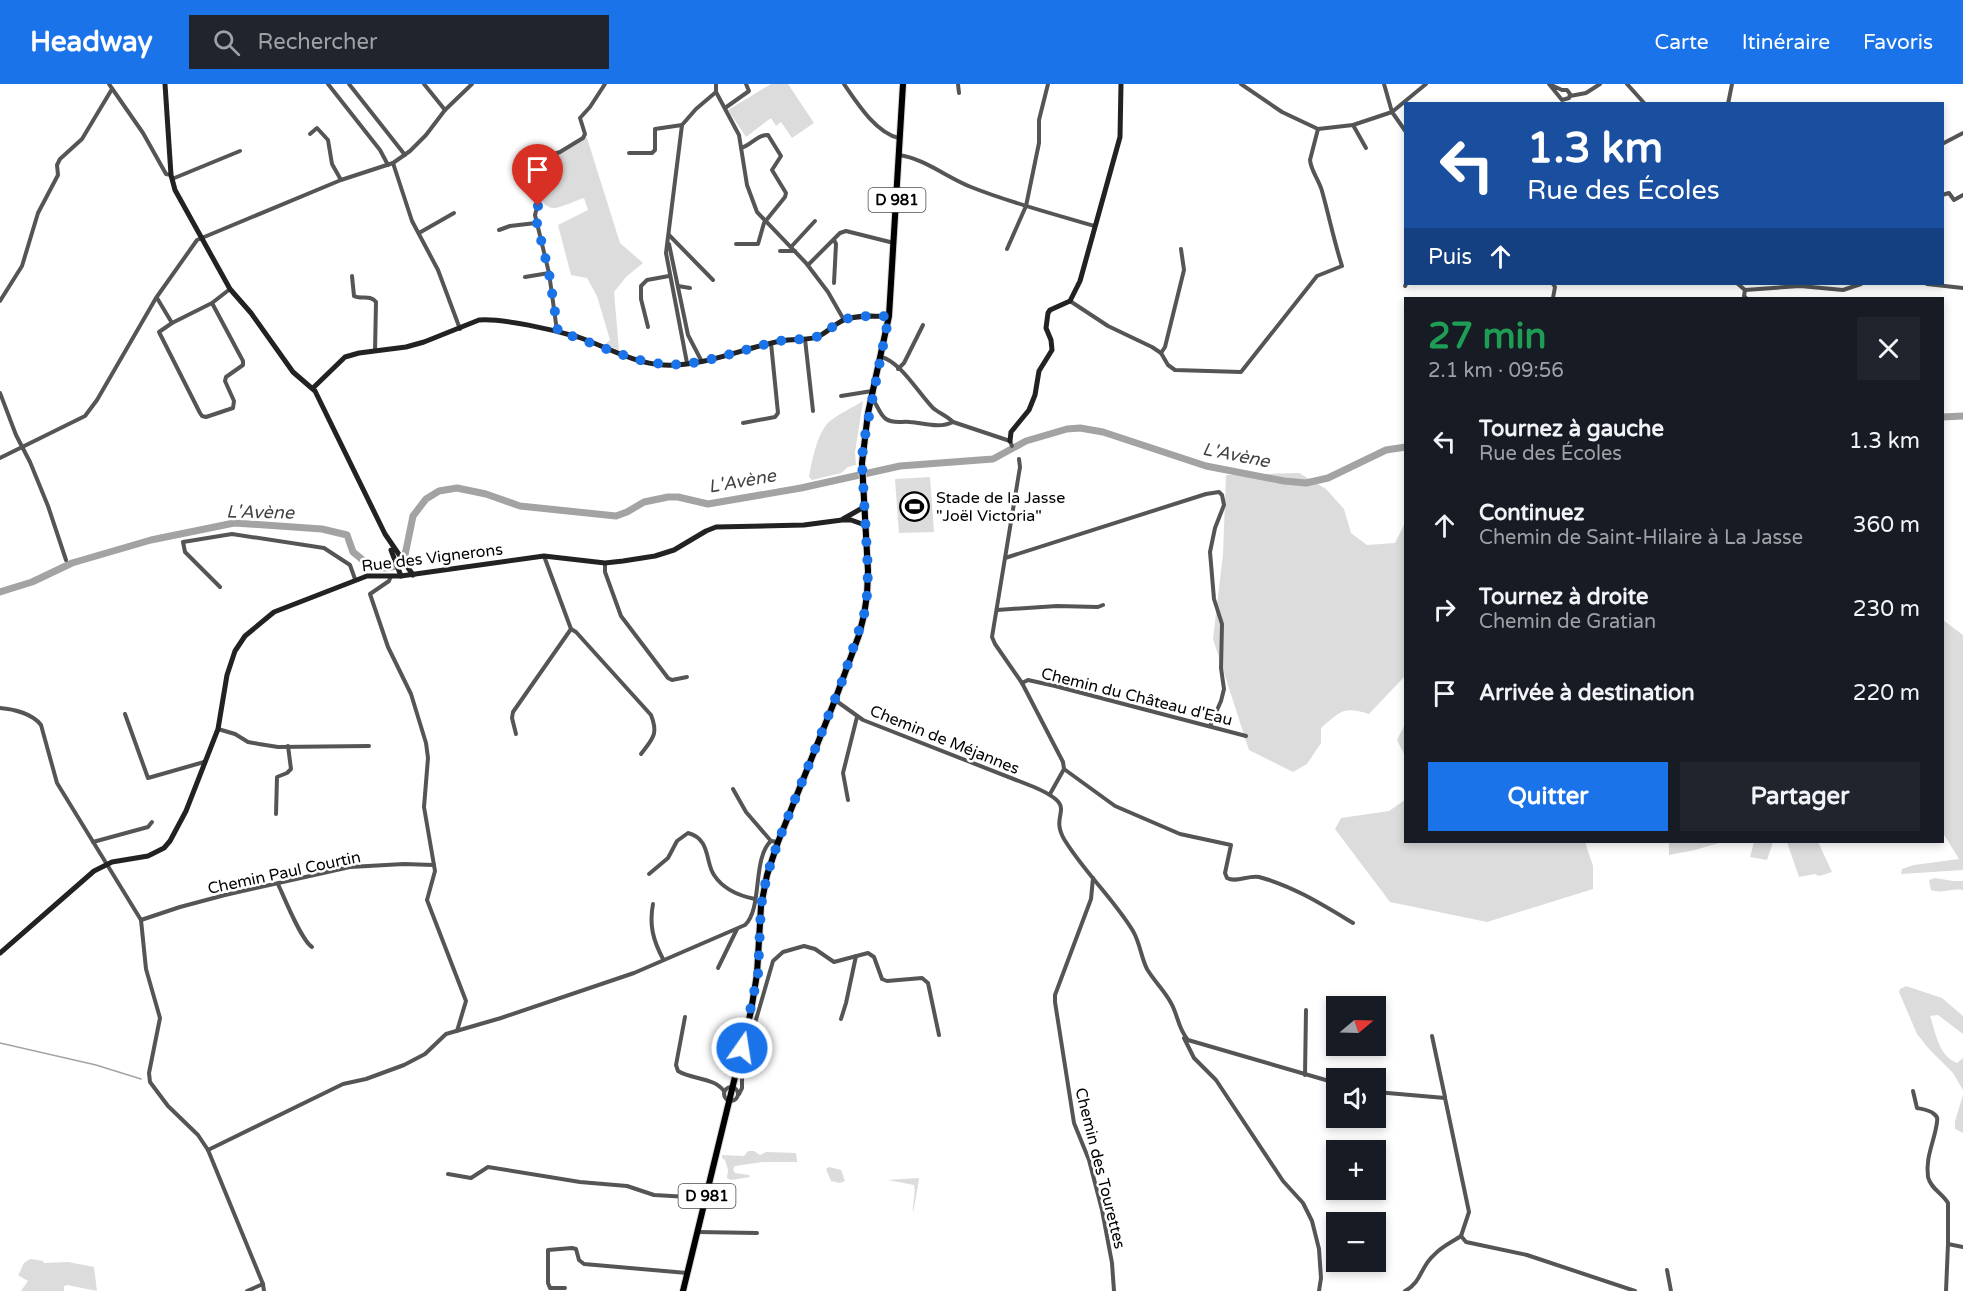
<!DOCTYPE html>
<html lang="fr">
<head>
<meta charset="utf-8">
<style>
	:root { --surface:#171b24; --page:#20242c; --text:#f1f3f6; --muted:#9ea1a6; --accent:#1a73e8 }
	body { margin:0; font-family:"Varela Round",sans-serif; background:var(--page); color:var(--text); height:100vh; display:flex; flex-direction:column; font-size:22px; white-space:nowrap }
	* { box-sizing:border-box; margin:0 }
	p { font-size:20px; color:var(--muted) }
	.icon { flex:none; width:33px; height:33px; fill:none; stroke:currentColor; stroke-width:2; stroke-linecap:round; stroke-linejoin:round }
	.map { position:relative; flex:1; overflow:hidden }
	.sheet { position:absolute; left:1404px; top:213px; width:540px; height:546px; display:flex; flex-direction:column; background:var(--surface); border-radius:0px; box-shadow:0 3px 9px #0003 }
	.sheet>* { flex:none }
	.guide { position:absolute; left:1404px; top:18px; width:540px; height:183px; border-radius:0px; box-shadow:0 3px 9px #0003; background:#1a4fa0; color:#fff; overflow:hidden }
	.needle { width:39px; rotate:71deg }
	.tools { position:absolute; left:1326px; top:912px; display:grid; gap:12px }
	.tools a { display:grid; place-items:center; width:60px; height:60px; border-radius:0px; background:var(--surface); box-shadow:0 3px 9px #0003; font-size:30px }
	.pin { position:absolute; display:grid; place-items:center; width:51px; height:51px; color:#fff; margin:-62px -26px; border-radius:50% 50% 50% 0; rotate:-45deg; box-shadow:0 0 6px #0007 }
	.pin .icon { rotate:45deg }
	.me { position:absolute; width:66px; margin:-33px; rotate:13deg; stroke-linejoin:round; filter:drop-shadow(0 0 4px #0008) }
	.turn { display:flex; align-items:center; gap:21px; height:126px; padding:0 24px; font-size:27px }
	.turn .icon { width:78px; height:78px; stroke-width:2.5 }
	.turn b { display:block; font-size:42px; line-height:51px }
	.then { display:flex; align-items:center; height:57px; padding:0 24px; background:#0003; gap:12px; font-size:22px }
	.round { display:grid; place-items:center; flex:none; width:63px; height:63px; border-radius:0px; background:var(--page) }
	.headline { display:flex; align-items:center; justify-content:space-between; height:102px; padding:0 24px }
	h1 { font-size:36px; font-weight:700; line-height:45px; color:#1e9e55 }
	.cta { display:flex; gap:12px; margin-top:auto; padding:12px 24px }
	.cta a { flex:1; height:69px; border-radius:0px; background:var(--accent); color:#fff; font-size:24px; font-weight:700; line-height:69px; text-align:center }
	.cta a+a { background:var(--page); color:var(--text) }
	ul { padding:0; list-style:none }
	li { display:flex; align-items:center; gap:18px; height:84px; padding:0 24px }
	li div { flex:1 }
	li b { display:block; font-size:22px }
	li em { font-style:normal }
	header { display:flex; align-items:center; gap:36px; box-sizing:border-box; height:84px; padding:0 30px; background:var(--accent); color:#fff }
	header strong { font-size:28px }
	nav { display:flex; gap:33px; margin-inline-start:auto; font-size:21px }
	.search { width:420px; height:54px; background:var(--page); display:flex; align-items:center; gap:15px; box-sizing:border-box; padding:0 21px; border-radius:0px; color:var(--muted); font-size:22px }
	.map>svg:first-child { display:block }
	.green { fill:#dcdcdc }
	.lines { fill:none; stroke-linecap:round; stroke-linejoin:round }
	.stream { stroke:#a3a3a3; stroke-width:1.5 }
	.river { stroke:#a3a3a3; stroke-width:7 }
	.primary-casing { stroke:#dbdbdb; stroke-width:8 }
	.street { stroke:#555; stroke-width:4 }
	.secondary { stroke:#222; stroke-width:5 }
	.primary { stroke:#000; stroke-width:6 }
	.route { stroke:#1a73e8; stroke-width:10; stroke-dasharray:0 18 }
	.labels { text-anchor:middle; stroke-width:5; stroke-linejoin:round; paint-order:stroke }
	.shield { fill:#fff; stroke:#4c4c4c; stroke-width:1.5 }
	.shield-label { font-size:15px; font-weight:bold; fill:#000 }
	.poi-label { font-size:16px; fill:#000; stroke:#fff; text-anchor:start }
	.street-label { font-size:16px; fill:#000; stroke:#fff }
	.water-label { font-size:18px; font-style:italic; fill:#444; stroke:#fff }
</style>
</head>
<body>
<header>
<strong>Headway</strong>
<div class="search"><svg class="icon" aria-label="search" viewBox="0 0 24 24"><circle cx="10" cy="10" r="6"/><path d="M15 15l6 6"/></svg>Rechercher</div>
<nav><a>Carte</a><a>Itinéraire</a><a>Favoris</a></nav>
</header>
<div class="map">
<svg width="1963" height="1207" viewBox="0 0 1963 1207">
	<rect width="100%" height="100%" fill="#fff"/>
	<!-- green -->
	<g class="green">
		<path d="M771,0h17l26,39 -22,15 -11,-16 -5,4 -5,-8 -25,19 -18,-27z"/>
		<path d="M583,52l4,2 33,105 23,20 -17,14 -12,15 5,58 -15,-5 6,-5 -13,-44 -10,-18 -16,-3 -13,-50 30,-15 -4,-12c-25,8 -38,22 -48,-11 -3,-8 -7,-14 -4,-23l42,-18z"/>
		<path d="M863,317l-8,51 1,13 -8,2 -7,6 -29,7 -3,-3c3,-16 8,-45 21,-56 10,-8 22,-13 33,-20z"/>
		<path d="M1299,389l27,16 18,20 7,24 16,12 28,-2 10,-20v153l-36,38c-26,-8 -28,-3 -48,14v15l-14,21 -14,8 -44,-22 -36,-111 10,-85 3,-79z"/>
		<path d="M930,393l4,55 -35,1 -4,-54z"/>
		<path d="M1943,536l20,15v235l-62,4 1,-5 12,-4 45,-6 -16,-26z"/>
		<path d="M1405,640v32l-8,-16z"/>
		<path d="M1405,713l1,45h179l8,24v23l-106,33 -97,-20 -55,-73 6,-11 48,-7 16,-11z"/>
		<path d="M1669,758h53l-27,8 -26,5z"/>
		<path d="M1754,758h19l-6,18 -17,-3z"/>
		<path d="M1787,758h31l14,30 -13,4 -4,-2 -16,3z"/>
		<path d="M1935,794l18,3h10v9c-13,-2 -19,4 -32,0l-2,-10z"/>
		<path d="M1906,902l36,12 21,18v18l-25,-19 -8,1c6,17 8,39 27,47l6,-5v32l-10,-17 -24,-24 -12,-15 -18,-42 1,-3z"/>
		<path d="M1963,1011v38l-8,-4v-8z"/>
		<path d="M748,1067h6l6,4 6,-3 30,1 1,9h-34l-28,4 -2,3 2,4 14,2 1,2 -19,3 -4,-2 1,-8 -3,-10 -3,-2v-3l22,1z"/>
		<path d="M829,1083l12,3 4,11 -5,2 -9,-2 -5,-12z"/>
		<path d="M919,1094v2l-6,33c-1,-10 3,-19 1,-28l-26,-5z"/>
		<path d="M31,1175l12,2 1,2 24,-1 26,5 3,24 -30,-6 -3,1v5h-43l7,-10 -10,-6c6,-8 2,-12 13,-16z"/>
	</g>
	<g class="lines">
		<!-- stream -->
		<path class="stream" d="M0,959l96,22 45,14"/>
		<!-- river -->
		<g class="river">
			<path d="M1942,333l21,-1"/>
			<path d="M0,508l32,-10 40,-19 79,-23 83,-17 88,6 25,6 6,17 16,13 16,3 12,-2 7,-6 9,-44 13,-17 13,-8 18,-3 29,6 34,12 96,10 11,-4 17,-10 24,-5h10l30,7 93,-16 99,-22 93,-7 33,-18 41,-12 13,-1 23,4 103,34 78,15 22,2 22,-5 58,-28 20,-3"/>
		</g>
		<defs>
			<path id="primary" d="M683,1207l68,-280 6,-37 4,-68 6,-31 11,-33 57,-142 24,-65 5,-20 3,-20 1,-24 -6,-108 6,-50 21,-97 14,-232"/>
		</defs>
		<!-- primary casing -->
		<use href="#primary" class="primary-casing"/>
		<!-- street -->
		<g class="street">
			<path d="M109,0l34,49 23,41 5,1"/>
			<path d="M328,0l52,66 8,15"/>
			<path d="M349,0l56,71"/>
			<path d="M424,0l21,26"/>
			<path d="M716,0v8l23,43 8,50 10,27 49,51 22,29 16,28"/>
			<path d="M844,0c13,19 32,49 55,54"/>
			<path d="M958,0l1,9"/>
			<path d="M1241,0l41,28 36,17 35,-4 39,-13 34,-28"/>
			<path d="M1384,0l8,28 14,20"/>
			<path d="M1549,0l13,6h5l3,4 -1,4 -7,2z"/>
			<path d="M1627,0l18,20"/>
			<path d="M1570,12l16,-3 14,-9"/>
			<path d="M1728,20l4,-20"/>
			<path d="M725,24l24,-17 -3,-7"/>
			<path d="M1353,41l13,23"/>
			<path d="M310,50l7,-6 11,12 4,24 9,16"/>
			<path d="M1942,60l21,-11"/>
			<path d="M629,69h23l3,-3v-21l27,-4"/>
			<path d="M899,71c24,3 49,23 72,32 40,16 82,27 124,39"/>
			<path d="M393,79l19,58 26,49 22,59"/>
			<path d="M172,95l68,-28"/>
			<path d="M1942,111l7,-2 5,7 9,-5"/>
			<path d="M499,146l11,-4 26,-3"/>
			<path d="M419,149l35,-20"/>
			<path d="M669,151l44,45"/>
			<path d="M834,156l2,4 -2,39"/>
			<path d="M669,160l19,91 13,25"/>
			<path d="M736,160h22l6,-21 21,-26 1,-4 -14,-23 9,-14 -13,-21c-10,-1 -17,10 -27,13"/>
			<path d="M791,163l24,-26"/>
			<path d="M1007,165l19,-43 13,-63v-23l9,-36"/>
			<path d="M780,167h15"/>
			<path d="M808,181l32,-32 6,-2 48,12"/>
			<path d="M352,192l2,20c7,4 16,-2 22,6l-1,49"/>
			<path d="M525,193l24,-4"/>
			<path d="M1738,200l7,6 55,-4 43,4 18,-6"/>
			<path d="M1927,200l36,4"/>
			<path d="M678,202l12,2"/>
			<path d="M1405,202l1,-2"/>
			<path d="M1745,206l-1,6 2,2"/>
			<path d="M157,214l15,25"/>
			<path d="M1553,214l2,-11 -2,-3"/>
			<path d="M0,217l22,-35 16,-53 20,-38 -1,-10 3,-6 22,-20 30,-50"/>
			<path d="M1070,217l38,25 44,21 9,6 7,12 7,5 66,2 76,-96 25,-10c-8,-25 -13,-50 -20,-75 -3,-11 -11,-20 -12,-31l8,-31"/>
			<path d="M212,219l31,58v4l-17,12 -1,4 9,20 -1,7 -27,9 -4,-1 -2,-3 -41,-81 13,-9 40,-20 18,-14"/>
			<path d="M648,243l-7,-28v-13l6,-6 22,-4"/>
			<path d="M557,247l-8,-58 -14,-58 4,-15 -11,-31 1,-6 31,-11 23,-14 2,-4 -5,-16 10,-11 15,-23"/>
			<path d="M805,255l8,72"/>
			<path d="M1161,269l4,-6 19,-77 -3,-21"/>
			<path d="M881,273c19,4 38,37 52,51 6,5 14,8 20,14"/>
			<path d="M687,279l-21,-110 16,-128 14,-16 20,-17"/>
			<path d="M898,285l6,-6 19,-38"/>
			<path d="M0,309l16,42 14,27 18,44 18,54"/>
			<path d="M841,312l31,-5"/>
			<path d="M872,315c6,6 7,15 14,20 7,5 16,2 24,3 14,1 29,7 43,0l57,19 2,5"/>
			<path d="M743,339l32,-6 3,-4 -7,-70"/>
			<path d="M0,374l85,-42 12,-16 59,-102 41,-58 144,-60 52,-17 17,-12 16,-16 19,-25 27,-26"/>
			<path d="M1019,375l1,8 -28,170 3,7 27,39 41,79 1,7 -14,25"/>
			<path d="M544,472l27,73 5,3 75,83c8,20 1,24 -10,39"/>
			<path d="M1005,474l201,-64 13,-2 3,3 2,10 -9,23 -5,24 4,47 8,25 -1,44 3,21 -3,12 -11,25"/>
			<path d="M605,479v9l16,44 47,62 4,2 15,-3"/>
			<path d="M391,492l-2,5 -19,13 18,53 23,47 15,49 2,15 -4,49 11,64 -8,29 39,101 -9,30"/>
			<path d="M220,503l-35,-35 -2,-10 49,-8 92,14 26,17 5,14"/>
			<path d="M997,526l60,-4 41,1 5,-2"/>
			<path d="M1022,599l6,-3 27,6 191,50"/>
			<path d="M835,616l28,20 171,67c48,21 14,24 30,52 20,33 49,59 69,92 7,12 8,26 14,38 7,12 18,22 24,34 7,12 7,26 17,37l148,43"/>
			<path d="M0,624c14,1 33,6 41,17l16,58 84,137 5,49 14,49 -11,55 1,9 18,24 30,29 10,15 55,134 1,7"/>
			<path d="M125,630l23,64 56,-16"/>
			<path d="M218,645l17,5 13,8 11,2 19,3 91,-1"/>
			<path d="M516,650l-4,-16 1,-6 58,-83"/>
			<path d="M1064,685l51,37 65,28 51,11 -6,28 2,5c9,5 21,-3 32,-1 34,9 64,28 94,46"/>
			<path d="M733,705l13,23 25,29"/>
			<path d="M848,716l-5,-27 14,-56"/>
			<path d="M276,730l1,-37 10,-4 4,-4 -3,-23"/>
			<path d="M93,758l55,-15 4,-5"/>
			<path d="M649,790l19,-16 9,-17 11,-8c23,6 17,29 26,42 9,14 26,21 41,24"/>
			<path d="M1093,794l-2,21 -36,96v7l19,121 15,37 13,50 10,53 2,28"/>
			<path d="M278,800c6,13 23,56 34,63"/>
			<path d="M653,820c-4,21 0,36 10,55"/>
			<path d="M141,836l39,-13 45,-12 125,-28 54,-3 30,1"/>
			<path d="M718,884l19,-39"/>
			<path d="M685,933l-9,48 2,6c15,9 35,6 46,20"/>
			<path d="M841,935l5,-16 10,-47"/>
			<path d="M1432,952l13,61"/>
			<path d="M1184,954l10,20 22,22 67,101 20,22 9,18 7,28 2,29 -2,13"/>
			<path d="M1305,991l1,-65"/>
			<circle cx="731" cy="1010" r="7"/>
			<path d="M1913,1007l4,17c5,1 13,2 17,6 3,2 4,4 3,8 -2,18 -12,35 -9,55 3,12 14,16 20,26v41"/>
			<path d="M1376,1008l69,6 24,114 -8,24"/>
			<path d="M739,1010l3,-6v-10l9,-41 22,-76 10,-9 21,-6 11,3 19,13 34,-9 6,4 8,22 5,2 35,-3 6,5 11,52"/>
			<path d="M208,1066l135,-66 23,-5 38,-14 21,-11 21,-20 55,-16 133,-45 111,-48c18,-17 7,-67 26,-84l7,1"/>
			<path d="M448,1090l23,4 17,-11 92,15 47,4 27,9 52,3"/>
			<path d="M698,1148l59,1"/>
			<path d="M1461,1152l5,6 61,13 108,36"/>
			<path d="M1667,1186l4,21"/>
			<path d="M565,1204h-15l-2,-5v-33l24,-2 4,1 3,11 5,4 103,9"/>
			<path d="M247,1207l16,-7"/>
			<path d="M1405,1207c17,-9 15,-24 29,-36 7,-8 18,-13 27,-19"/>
			<path d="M1946,1207l2,-47 15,3"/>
		</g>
		<!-- secondary -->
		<g class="secondary">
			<path d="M165,0l6,91 4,15 55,99 21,24 42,59 22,19 70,143 28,41"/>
			<path d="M313,304l32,-31 14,-4 47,-6 18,-5 55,-22c24,-2 75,10 99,17 29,10 55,26 86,28 39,2 79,-17 117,-24 12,-3 24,0 36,-4 10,-4 17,-13 27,-17 14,-6 31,-3 45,-4"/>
			<path d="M1010,357l1,-9 18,-22 6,-15 4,-24 13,-21 -1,-10 -5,-12 2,-15 2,-3 20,-9 10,-20 40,-144 1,-53"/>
			<path d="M843,435l21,-12"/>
			<path d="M391,466l10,26"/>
			<path d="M0,869l94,-82 18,-9 36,-6 16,-8 6,-7 16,-30 32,-82 9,-54 8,-24 10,-15 29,-24 93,-36h34l143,-20 61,7 18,-2 32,-5 19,-6 32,-19 10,-4 88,-2 38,-5h9l14,5"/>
		</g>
		<!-- primary -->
		<use href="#primary" class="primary"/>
	</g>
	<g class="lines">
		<!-- route -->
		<path class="route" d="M538,122l-3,9 14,58 9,59c35,9 68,29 105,32 35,4 82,-16 117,-23 12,-3 25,0 36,-4 11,-4 18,-13 28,-17 14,-6 30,-3 45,-4l-26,130 -1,17 6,108 -1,24 -3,20 -21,64 -65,163 -11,33 -6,31 -3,68 -16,74"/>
	</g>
	<!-- icons -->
	<defs>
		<symbol id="stadium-ring" viewBox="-11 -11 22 22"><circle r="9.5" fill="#fff" stroke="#000" stroke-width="1.5"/><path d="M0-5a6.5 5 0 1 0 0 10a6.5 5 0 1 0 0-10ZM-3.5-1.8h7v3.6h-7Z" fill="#000"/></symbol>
	</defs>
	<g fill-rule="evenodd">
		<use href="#stadium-ring" x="898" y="406" width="33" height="33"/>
	</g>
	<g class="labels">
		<!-- shield labels -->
		<g class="shield">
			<rect x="868.5" y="104" width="57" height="24" rx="4.5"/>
			<rect x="678.5" y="1100" width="57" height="24" rx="4.5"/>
		</g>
		<g class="shield-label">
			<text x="897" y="121">D 981</text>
			<text x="707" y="1117">D 981</text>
		</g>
		<!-- poi labels -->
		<g class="poi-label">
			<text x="936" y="419">Stade de la Jasse<tspan x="936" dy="18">"Joël Victoria"</tspan></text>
		</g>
		<!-- street labels -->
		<g class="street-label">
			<text transform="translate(432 473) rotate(-7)" y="6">Rue des Vignerons</text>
			<text transform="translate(1137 612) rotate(14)" y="6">Chemin du Château d'Eau</text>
			<text transform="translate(945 655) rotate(22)" y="6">Chemin de Méjannes</text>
			<text transform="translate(284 788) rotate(-12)" y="6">Chemin Paul Courtin</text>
			<text transform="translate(1101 1084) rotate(76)" y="6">Chemin des Tourettes</text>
		</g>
		<!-- water labels -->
		<g class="water-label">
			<text transform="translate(1236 371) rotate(11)" y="6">L'Avène</text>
			<text transform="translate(742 397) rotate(-10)" y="6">L'Avène</text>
			<text transform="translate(260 428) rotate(1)" y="6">L'Avène</text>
		</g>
	</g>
</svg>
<div class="tools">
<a><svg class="needle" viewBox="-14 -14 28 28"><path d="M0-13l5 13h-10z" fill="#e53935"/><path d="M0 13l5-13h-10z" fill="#9ea1a6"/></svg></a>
<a><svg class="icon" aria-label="sound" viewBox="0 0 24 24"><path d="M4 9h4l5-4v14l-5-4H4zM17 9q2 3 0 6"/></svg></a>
<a>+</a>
<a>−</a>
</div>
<div class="pin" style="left:538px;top:122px;background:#d93025"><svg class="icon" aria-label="arrive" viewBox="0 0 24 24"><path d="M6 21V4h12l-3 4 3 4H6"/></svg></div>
<svg class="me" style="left:742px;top:964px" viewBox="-20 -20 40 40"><circle r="17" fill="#1a73e8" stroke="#fff" stroke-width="3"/><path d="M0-11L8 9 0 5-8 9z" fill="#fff"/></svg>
<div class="guide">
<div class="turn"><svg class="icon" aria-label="left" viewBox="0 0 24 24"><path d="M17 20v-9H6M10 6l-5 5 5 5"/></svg><div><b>1.3 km</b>Rue des Écoles</div></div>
<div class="then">Puis<svg class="icon" aria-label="ahead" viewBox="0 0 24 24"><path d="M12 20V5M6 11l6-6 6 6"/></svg></div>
</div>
<section class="sheet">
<div class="headline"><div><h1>27 min</h1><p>2.1 km · 09:56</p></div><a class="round"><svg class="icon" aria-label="close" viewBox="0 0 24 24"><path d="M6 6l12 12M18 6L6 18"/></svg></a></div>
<ul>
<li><svg class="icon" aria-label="left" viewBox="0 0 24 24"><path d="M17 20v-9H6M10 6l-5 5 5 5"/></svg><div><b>Tournez à gauche</b><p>Rue des Écoles</p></div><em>1.3 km</em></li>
<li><svg class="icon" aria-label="ahead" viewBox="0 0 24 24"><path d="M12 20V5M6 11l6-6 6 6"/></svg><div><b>Continuez</b><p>Chemin de Saint-Hilaire à La Jasse</p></div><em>360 m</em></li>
<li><svg class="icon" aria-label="right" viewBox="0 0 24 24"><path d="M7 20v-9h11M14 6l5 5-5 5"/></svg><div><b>Tournez à droite</b><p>Chemin de Gratian</p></div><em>230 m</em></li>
<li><svg class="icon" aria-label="arrive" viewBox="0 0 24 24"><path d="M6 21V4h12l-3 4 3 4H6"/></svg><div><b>Arrivée à destination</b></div><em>220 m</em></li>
</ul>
<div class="cta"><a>Quitter</a><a>Partager</a></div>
</section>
</div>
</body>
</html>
